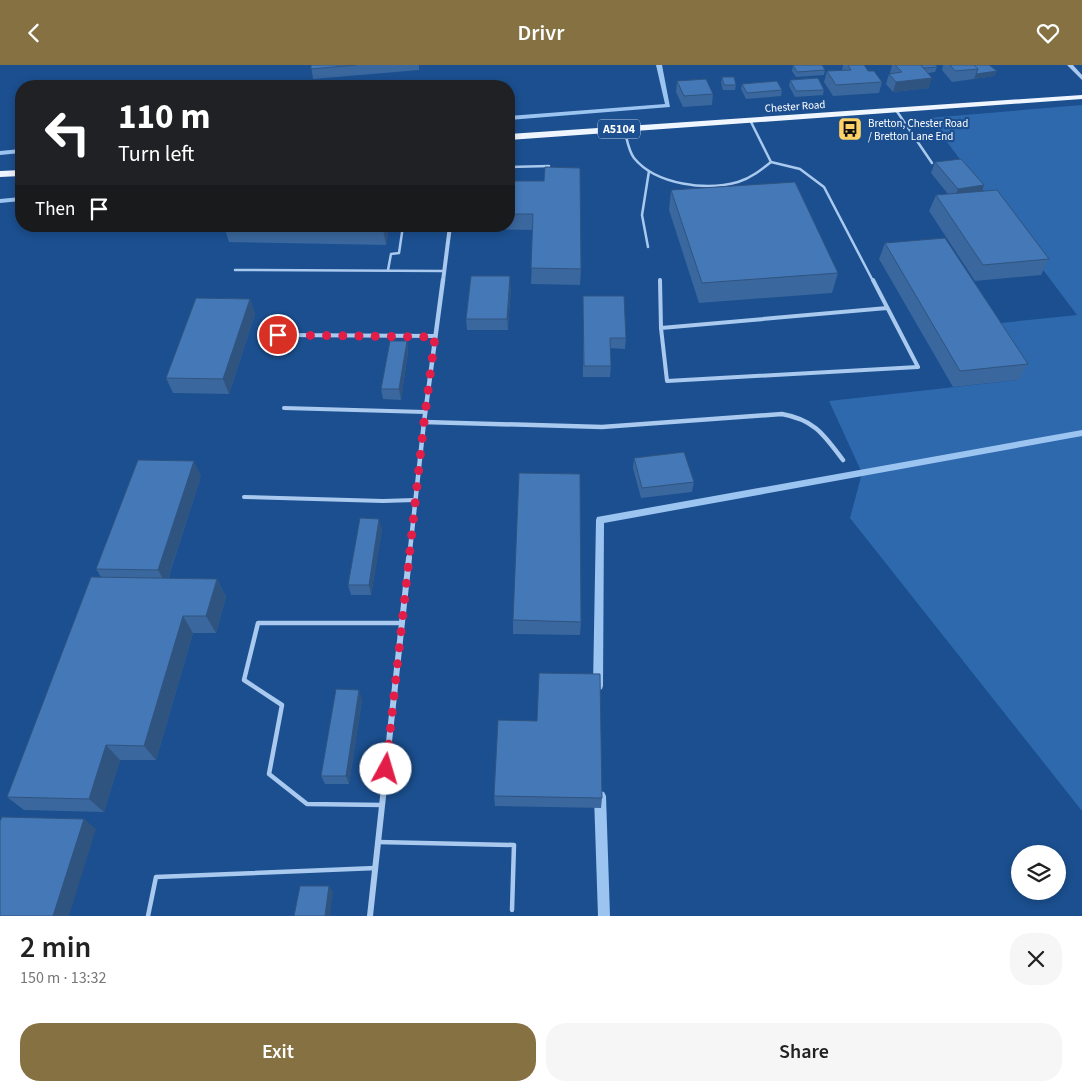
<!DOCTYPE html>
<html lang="en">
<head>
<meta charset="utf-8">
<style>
	:root { --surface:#fff; --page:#f6f6f6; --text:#222; --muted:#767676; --accent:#857141 }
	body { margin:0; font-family:"Source Sans 3",sans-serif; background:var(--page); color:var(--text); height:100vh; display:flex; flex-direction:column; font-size:19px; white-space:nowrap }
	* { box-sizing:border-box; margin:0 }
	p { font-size:16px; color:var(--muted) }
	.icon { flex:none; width:28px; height:28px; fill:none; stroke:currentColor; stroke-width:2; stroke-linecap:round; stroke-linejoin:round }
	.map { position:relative; height:851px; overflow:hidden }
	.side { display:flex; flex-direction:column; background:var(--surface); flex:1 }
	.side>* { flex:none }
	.top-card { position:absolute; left:15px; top:15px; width:500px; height:152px; border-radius:20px; box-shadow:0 2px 8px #0003; background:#202124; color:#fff; overflow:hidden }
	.fabs { position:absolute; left:1011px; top:780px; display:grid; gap:10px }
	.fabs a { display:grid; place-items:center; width:55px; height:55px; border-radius:50%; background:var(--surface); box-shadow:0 2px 8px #0003; font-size:25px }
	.pin { position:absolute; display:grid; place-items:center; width:42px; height:42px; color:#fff; margin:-21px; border:2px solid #fff; border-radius:50%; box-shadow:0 1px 5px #0007 }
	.me { position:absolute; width:55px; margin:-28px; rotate:6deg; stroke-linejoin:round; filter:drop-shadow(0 0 4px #0008) }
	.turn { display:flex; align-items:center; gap:18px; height:105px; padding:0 20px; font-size:22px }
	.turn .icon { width:65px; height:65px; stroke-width:2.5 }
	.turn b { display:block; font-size:35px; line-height:42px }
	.then { display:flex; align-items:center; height:48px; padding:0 20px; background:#0003; gap:10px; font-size:19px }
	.round { display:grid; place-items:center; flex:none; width:52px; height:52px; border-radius:20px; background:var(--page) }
	.summary { display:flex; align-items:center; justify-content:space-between; height:85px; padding:0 20px }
	h1 { font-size:30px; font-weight:600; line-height:38px }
	.primary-button { display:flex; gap:10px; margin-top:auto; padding:10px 20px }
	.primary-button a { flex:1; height:58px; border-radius:20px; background:var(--accent); color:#fff; font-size:20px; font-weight:600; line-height:58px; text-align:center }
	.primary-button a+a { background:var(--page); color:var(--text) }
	header { display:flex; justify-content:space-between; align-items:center; height:65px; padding:0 20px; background:var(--accent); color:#fff; font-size:22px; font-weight:600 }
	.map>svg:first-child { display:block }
	.green { fill:#2e69ad }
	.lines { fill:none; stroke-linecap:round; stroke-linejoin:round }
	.stream { fill:#9cc4f0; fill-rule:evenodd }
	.service-far2 { stroke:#a9c9ee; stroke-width:2.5 }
	.service-far1 { stroke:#a9c9ee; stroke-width:4 }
	.service { stroke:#a9c9ee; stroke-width:4.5 }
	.minor-far2 { stroke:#a9c9ee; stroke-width:4 }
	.minor-far1 { stroke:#a9c9ee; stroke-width:4.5 }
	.minor { stroke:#a9c9ee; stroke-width:6 }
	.tertiary { fill:#a9c9ee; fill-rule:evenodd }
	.primary { fill:#f0f6ff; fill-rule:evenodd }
	.wall { fill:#3a679d }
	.shaded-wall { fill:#305480 }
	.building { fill:#4478b7; stroke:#305480 }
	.route { stroke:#e11d48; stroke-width:9; stroke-dasharray:0 16.2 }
	.labels { text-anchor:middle; stroke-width:4.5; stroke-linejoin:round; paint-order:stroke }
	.far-street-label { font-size:11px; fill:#fff; stroke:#1b4f8f }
	.far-poi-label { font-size:11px; fill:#fff; stroke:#1b4f8f; text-anchor:start }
	.shield { fill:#1b4f8f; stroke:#bbcadd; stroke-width:1 }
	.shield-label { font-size:12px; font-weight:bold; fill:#fff }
</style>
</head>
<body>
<header><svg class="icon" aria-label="back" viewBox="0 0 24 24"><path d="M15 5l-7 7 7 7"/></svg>Drivr<svg class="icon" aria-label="heart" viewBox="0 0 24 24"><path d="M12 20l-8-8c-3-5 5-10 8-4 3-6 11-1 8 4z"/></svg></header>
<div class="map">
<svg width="1082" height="851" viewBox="0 0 1082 851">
	<rect width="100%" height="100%" fill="#1b4f8f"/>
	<!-- green -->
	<path class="green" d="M1082,40v706l-232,-293 12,-45 -33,-72 189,-21 -37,-55 96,-10 -148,-197z"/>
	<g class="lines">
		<!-- stream -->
		<g class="stream">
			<path d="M656,0h6l8,42 -161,13v-4l156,-12z"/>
			<path d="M21,84v4l-21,2v-4z"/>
			<path d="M21,132v4l-21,2v-4z"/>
			<path d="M1082,365v6l-478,87 -1,163 -1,3 -4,2 -4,-2 -1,-3 3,-166 1,-3z"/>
			<path d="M600,726l4,1 2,4 4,120h-12l-4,-120 2,-4z"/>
		</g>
		<!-- service-far2 -->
		<g class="service-far2">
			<path d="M896,45l36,53"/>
			<path d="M750,55l21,42 29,7 24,18 49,94"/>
			<path d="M624,64c3,9 4,21 10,29 22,27 73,33 104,24 13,-4 23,-12 33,-20"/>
			<path d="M509,102l40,-1"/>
			<path d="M648,182l-6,-32 7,-44"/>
			<path d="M235,205l209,1"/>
			<path d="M388,205l3,-16 8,-1 4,-27"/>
		</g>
		<!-- service-far1 -->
		<g class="service-far1">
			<path d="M660,215l1,48"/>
			<path d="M873,215l45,87 -251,14 -6,-53 226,-20"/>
			<path d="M278,270l157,1"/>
			<path d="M284,343l141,4"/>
			<path d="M244,432l139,4 32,-1"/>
		</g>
		<!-- service -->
		<g class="service">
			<path d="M382,740l-75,-1 -38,-30 13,-69 -38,-25 14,-57h144"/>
			<path d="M378,777l136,3 -2,65"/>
			<path d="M148,851l8,-39 220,-9"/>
		</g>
		<!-- minor-far2 -->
		<path class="minor-far2" d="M443,216l7,-55"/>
		<!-- minor-far1 -->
		<g class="minor-far1">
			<path d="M424,357l178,5 180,-13c33,6 42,21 61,46"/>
			<path d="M409,494l15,-137 19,-142"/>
		</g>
		<!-- minor -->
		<path class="minor" d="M370,851l39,-358"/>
		<!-- tertiary -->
		<path class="tertiary" d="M1067,0h6l9,10v5z"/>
		<!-- primary -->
		<g class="primary">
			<path d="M1082,30v4l-573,41v-6z"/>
			<path d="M21,105v6l-21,1v-6z"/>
		</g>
	</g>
	<!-- wall -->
	<g class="wall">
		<path d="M311,0h108v5l-106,9z"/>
		<path d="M793,0l32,5 -1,5 -28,2 -4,-6z"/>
		<path d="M843,0h21l4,6 14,11 -3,11 -46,3 -9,-14 3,-11 15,-1z"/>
		<path d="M892,0h44l1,2 -2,5 -7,1 1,15 -36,4 -7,-8 3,-10h2l-1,-1z"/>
		<path d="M943,0h46l8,6 -3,5 -20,3 -22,3 -10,-12z"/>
		<path d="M722,12l14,8 -1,5h-12l-2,-7z"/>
		<path d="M790,15l34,10 -1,5 -28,2 -6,-11z"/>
		<path d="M677,16l36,13 -1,11 -29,2 -7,-15z"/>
		<path d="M742,19l40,6 -1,6 -35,3 -5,-10z"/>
		<path d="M935,97l49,23 -2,6 67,68 -8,16 -66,6 -46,-70 7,-16 12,-1 -17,-21z"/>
		<path d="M509,116l72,88 -1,16 -49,-1 2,-54 -41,-1v-3h17z"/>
		<path d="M671,125l167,83 -6,20 -133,10 -30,-93z"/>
		<path d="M224,161h165l-3,19 -157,-3z"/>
		<path d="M885,178l143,121 -9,16 -66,7 -74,-128z"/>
		<path d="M511,222l-3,43h-41l-1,-11z"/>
		<path d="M583,231l43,42 -1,11 -15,-1 1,18 -1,11h-27z"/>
		<path d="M250,234l5,15 -26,80 -56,-1 -7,-15z"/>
		<path d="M407,276l1,11 -7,48 -18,-1 -2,-10z"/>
		<path d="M634,393l60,24 -2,10 -51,6 -8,-30z"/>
		<path d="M201,411l-33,103h49l9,18 -10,36h-23l-37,127h-36l-16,52 -80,-2 -17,-13 94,-220 -5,-8z"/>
		<path d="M382,464l-11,66h-20l-3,-10z"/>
		<path d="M513,555l68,2 -1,13 -67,-1z"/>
		<path d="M362,634l-13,85h-24l-4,-8z"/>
		<path d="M494,731l108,2 -1,10 -106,-2z"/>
	</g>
	<!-- shaded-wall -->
	<g class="shaded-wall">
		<path d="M997,6l-3,5 -20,3 2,-5z"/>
		<path d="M932,13l-3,10 -36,4 3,-10z"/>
		<path d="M984,120l-4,11 -27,4 5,-11z"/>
		<path d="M384,161h5l-3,19 -3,-16z"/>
		<path d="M510,211l1,11 -3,43 -1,-11z"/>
		<path d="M250,234l5,15 -26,80 -6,-15z"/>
		<path d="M407,276l1,11 -7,48 -2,-11z"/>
		<path d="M194,396l7,15 -35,108 -8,-14z"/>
		<path d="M379,454l3,10 -11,66 -2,-10z"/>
		<path d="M217,514l9,18 -10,36 -10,-17z"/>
		<path d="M183,551l10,17 -37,127 -12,-14z"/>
		<path d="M359,625l3,9 -13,85 -3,-8z"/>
		<path d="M106,680l14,15 -16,52 -15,-13z"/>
		<path d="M84,754l12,10 -27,87h-16z"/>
		<path d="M329,821l4,6 -3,24h-5z"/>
	</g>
	<!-- building -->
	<g class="building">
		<path d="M311,0h45l-45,4z"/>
		<path d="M793,0h29l3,5 -28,2z"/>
		<path d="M848,0h16l4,6h6l8,11 -46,3 -9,-14 24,-1z"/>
		<path d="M895,0h26l11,13 -36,4 -7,-8 13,-2z"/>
		<path d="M921,0h15l1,2 -14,1z"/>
		<path d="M950,0h24l4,4 -23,2z"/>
		<path d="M974,0h15l8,6 -21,3 2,-5z"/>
		<path d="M722,12h12l2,8h-12z"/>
		<path d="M818,13l6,12 -28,1 -6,-11z"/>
		<path d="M706,14l7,15 -29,2 -7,-15z"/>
		<path d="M777,16l5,9 -35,3 -5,-9z"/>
		<path d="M961,94l23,26 -26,4 -23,-27z"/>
		<path d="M545,102l35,1 1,101 -50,-1 2,-54h-24v-33h35z"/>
		<path d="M795,117l43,91 -136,10 -31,-93z"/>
		<path d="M997,125l52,69 -66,6 -47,-70z"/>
		<path d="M224,161h160l-1,3z"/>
		<path d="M945,173l83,126 -68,7 -75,-128z"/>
		<path d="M471,211h39l-3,43h-41z"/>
		<path d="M583,231h41l2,42h-16l1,28h-27z"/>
		<path d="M196,233l54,1 -27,80 -57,-1z"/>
		<path d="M390,276h17l-8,48h-18z"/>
		<path d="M684,387l10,30 -52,6 -8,-30z"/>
		<path d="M138,395l56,1 -36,109 -62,-1z"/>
		<path d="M519,408l61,1 1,148 -68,-2z"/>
		<path d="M360,453l19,1 -10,66h-21z"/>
		<path d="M91,512l126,2 -11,37h-23l-39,130 -38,-1 -17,54 -82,-2z"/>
		<path d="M539,608l61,1 2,124 -108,-2 4,-76 39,1z"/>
		<path d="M336,624l23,1 -13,86h-25z"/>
		<path d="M2,752l82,2 -31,97h-53v-95z"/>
		<path d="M300,821h29l-4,30h-31z"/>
	</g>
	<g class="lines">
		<!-- route -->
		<path class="route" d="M278,270l157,2 -11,85 -38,347"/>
	</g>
	<!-- icons -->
	<defs>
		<symbol id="bus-square" viewBox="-11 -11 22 22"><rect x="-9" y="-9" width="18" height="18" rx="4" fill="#ffd166" stroke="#1b4f8f"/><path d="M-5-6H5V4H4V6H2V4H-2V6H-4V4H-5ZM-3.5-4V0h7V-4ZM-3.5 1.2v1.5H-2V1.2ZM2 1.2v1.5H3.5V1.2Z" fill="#111"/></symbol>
	</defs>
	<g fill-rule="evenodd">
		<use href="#bus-square" x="836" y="50" width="28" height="28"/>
	</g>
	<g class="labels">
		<!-- far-street labels -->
		<g class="far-street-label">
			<text transform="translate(795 41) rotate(-4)" y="4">Chester Road</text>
		</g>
		<!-- far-poi labels -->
		<g class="far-poi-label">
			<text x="868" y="62">Bretton, Chester Road<tspan x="868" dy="13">/ Bretton Lane End</tspan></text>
		</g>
		<!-- shield labels -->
		<rect class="shield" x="598" y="54.5" width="42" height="19" rx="4"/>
		<g class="shield-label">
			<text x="619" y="68">A5104</text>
		</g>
	</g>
</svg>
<div class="fabs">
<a><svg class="icon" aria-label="layers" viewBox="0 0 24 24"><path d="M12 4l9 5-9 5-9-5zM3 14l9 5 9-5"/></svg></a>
</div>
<div class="pin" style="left:278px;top:270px;background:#d93025"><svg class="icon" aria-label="arrive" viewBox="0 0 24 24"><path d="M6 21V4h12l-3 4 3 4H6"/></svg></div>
<svg class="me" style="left:386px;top:704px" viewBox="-20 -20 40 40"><circle r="19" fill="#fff"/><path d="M0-13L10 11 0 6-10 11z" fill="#e11d48"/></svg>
<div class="top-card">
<div class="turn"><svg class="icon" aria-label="left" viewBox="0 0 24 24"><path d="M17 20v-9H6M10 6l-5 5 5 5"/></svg><div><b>110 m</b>Turn left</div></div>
<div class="then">Then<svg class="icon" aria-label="arrive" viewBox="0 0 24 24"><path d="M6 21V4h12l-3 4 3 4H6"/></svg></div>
</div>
</div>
<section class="side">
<div class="summary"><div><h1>2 min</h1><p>150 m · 13:32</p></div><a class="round"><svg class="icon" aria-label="close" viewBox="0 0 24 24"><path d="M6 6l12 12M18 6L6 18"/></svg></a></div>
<div class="primary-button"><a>Exit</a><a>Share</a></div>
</section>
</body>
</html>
